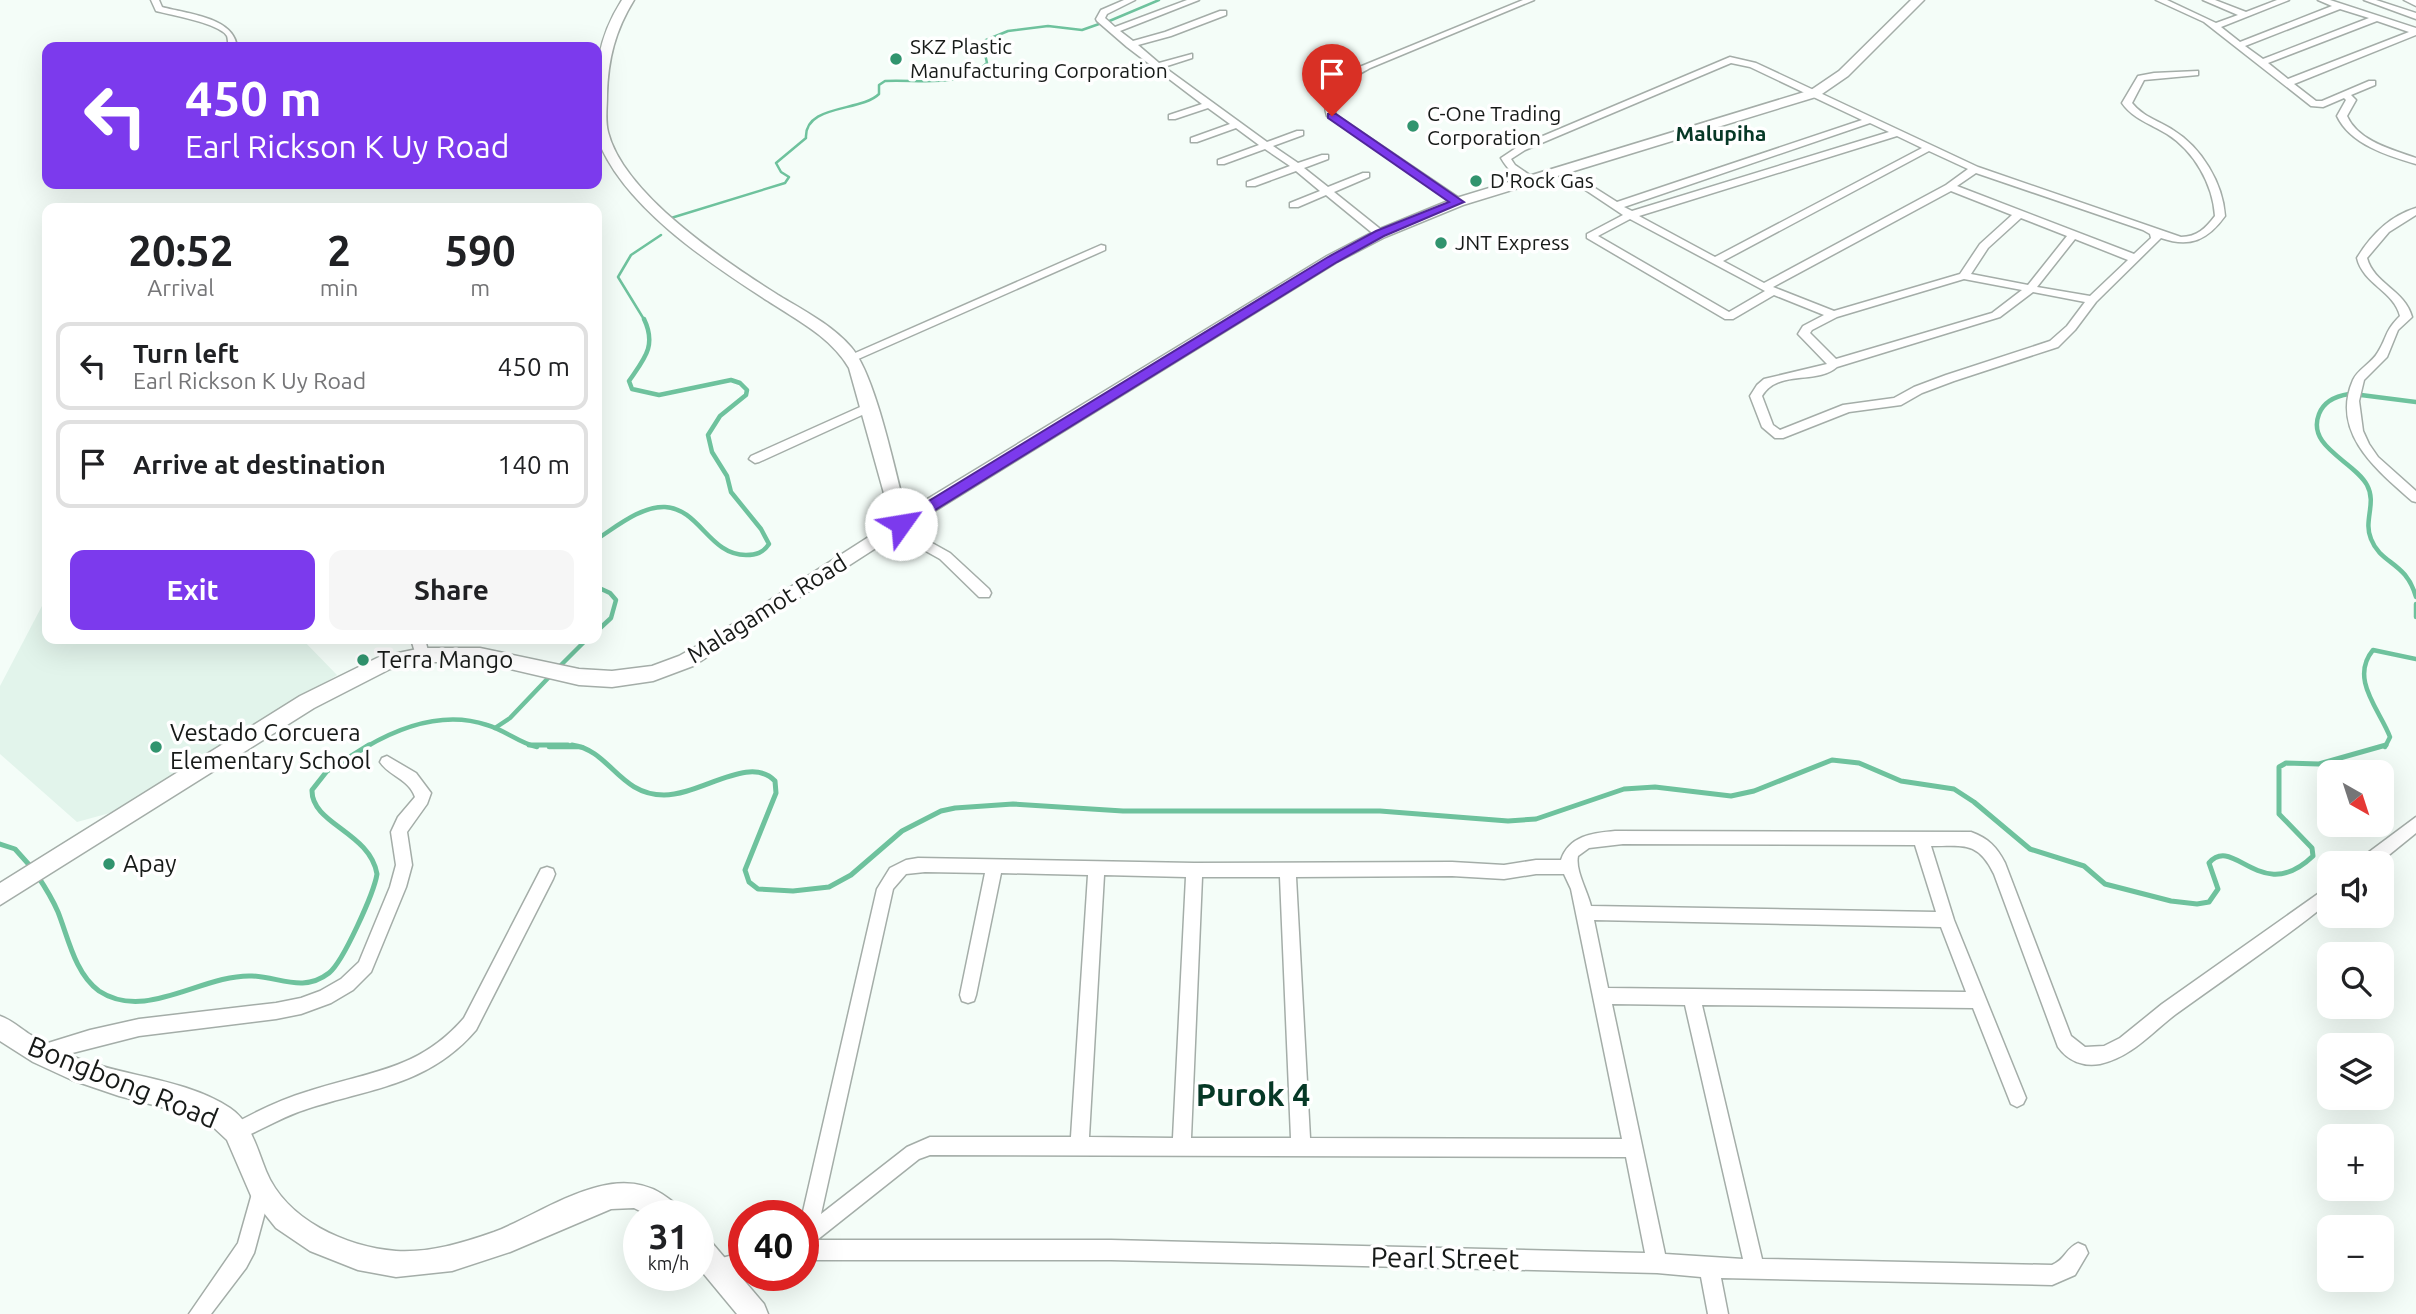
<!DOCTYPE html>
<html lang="en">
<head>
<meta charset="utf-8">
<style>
	:root { --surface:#fff; --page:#f6f6f6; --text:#202124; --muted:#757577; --line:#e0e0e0; --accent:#7c3aed }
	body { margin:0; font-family:Ubuntu,sans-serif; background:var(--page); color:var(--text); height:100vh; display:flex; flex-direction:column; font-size:26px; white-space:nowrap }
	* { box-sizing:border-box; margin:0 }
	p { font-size:23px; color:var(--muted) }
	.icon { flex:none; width:38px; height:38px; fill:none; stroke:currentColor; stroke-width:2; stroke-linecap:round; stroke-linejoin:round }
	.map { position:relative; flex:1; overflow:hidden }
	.drawer { position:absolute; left:42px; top:203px; width:560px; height:441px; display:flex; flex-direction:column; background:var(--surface); border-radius:14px; box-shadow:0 7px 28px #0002 }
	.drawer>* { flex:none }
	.hud { position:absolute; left:42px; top:42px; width:560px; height:147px; border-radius:14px; box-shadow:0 7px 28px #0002; background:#7c3aed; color:#fff; overflow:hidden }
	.needle { width:46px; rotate:141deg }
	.fabs { position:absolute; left:2317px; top:760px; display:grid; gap:14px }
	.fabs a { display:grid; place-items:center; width:77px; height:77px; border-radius:14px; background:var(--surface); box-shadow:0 7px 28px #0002; font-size:35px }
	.speed { position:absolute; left:623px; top:1200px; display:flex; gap:14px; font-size:35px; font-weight:700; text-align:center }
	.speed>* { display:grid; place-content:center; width:91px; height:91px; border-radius:50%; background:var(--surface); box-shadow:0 7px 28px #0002; line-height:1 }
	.speed small { font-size:18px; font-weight:400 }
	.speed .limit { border:10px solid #d22; background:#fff; color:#111 }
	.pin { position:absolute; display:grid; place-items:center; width:60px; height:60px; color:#fff; margin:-72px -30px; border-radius:50% 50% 50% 0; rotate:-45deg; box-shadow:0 0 7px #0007 }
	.pin .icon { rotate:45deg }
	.me { position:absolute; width:77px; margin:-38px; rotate:58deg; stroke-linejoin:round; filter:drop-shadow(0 0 5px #0008) }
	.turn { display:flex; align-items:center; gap:24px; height:147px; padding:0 28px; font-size:32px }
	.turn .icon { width:91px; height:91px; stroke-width:2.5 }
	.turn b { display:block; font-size:49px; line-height:60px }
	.eta { display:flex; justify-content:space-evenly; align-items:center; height:119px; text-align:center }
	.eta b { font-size:42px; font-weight:700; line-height:49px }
	.cta { display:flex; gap:14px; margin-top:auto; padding:14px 28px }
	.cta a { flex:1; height:80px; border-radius:14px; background:var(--accent); color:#fff; font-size:28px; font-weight:700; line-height:80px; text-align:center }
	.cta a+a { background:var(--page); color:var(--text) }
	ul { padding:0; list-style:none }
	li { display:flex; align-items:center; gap:21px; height:88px; margin:0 14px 10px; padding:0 14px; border:4px solid var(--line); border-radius:14px }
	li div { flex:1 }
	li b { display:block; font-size:26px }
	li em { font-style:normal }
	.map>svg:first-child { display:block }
	.built { fill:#e2f4eb }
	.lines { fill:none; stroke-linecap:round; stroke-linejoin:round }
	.stream-far2 { stroke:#6ec29d; stroke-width:2.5 }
	.stream-far1 { stroke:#6ec29d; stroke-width:4.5 }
	.stream { stroke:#6ec29d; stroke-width:5 }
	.street-casing { stroke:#a4ada8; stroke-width:3 }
	.secondary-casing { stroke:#a4ada8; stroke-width:3 }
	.street { fill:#fff; fill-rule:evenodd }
	.secondary { fill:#fff; fill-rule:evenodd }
	.route { fill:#7c3aed; stroke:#51269a; stroke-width:2 }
	.poi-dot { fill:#31946e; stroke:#fff; stroke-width:2.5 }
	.labels { text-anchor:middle; stroke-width:7; stroke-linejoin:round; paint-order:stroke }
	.far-poi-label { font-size:21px; fill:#171a18; stroke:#fff; text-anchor:start }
	.far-neighbourhood-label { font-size:21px; font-weight:bold; fill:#063826; stroke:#fff }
	.street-label { font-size:24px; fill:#171a18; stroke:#fff }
	.poi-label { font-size:24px; fill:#171a18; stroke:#fff; text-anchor:start }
	.near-street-label { font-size:28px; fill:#171a18; stroke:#fff }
	.near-neighbourhood-label { font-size:32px; font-weight:bold; fill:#063826; stroke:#fff }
</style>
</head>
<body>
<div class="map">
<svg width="2416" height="1314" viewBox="0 0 2416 1314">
	<rect width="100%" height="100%" fill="#f4fdf8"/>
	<!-- built -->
	<path class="built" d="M44,602h3v37h255l35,36 -209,133 -51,14 -77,-68v-68z"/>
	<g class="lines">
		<!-- stream-far2 -->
		<g class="stream-far2">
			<path d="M1107,22l52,-22"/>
			<path d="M671,218l114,-35 4,-6 -8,-5 -5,-9 30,-25c-2,-34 55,-26 73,-44v-9l6,-4c34,-2 76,8 102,-18l-4,-18 3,-5 22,-9 40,-5 34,4 17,-6"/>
			<path d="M645,321l-27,-44 13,-22 30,-20"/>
		</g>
		<!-- stream-far1 -->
		<g class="stream-far1">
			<path d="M2349,394c-13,2 -25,7 -30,20 -13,33 35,47 48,71 10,18 -4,36 4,54 10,26 35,22 45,58"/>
			<path d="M2361,395l55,7"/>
			<path d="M597,539c19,-12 44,-33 68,-32 35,2 44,48 81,48 10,0 17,-2 23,-11l-8,-15 -30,-37 -4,-16 -15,-24 -4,-17 12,-19 26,-21 1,-5 -7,-7 -9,-3 -72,15 -27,-6 -3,-8c15,-22 28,-35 15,-62"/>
			<path d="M597,587l13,6 6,7 -5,18 -14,13"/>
			<path d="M2416,604v13"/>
			<path d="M558,668l29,-29"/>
			<path d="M495,728l15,-10 42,-44"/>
			<path d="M366,747c36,-21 79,-36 121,-22 18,5 32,18 50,22"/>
			<path d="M549,747h33"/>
			<path d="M2385,747l5,-10c-10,-27 -41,-58 -17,-87l43,9"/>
		</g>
		<!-- stream -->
		<g class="stream">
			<path d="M529,745h39"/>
			<path d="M572,745c38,5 47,50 92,50 37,0 86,-41 111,-14l1,12 -31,77 4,12 9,7 35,2 36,-4 22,-12 51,-44 39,-20 14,-3 58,-4 110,7h257l128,10 28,-2 88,-30 31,-2 76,9 23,-5 78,-31 27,3 42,18 53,8 20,13 56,47 54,17 21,18 66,17 26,3 12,-2 9,-13 -9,-26c25,-29 52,43 104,-7l-1,-8 -33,-34v-47l7,-4 33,1 67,-19"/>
			<path d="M0,844l15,5 17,19"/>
			<path d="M37,875c8,12 15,23 21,37 10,25 17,62 41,79 47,31 103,-17 153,-15 28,1 51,17 77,-3 14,-11 45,-80 48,-99 -7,-42 -66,-50 -65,-84l15,-19 42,-26"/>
		</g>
		<defs>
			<g id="street">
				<path d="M151,0h8l3,7c25,7 72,10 75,40h-8c-1,-2 -1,-9 -2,-11 -8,-13 -56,-21 -71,-25z"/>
				<path d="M1124,0h11l-28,14 -2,4 10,9 72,-27h12l-79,31 13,10 32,-9 55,-21h6v4l-55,21 -33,9 21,18 33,-9v4l-28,9 103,75 30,-11h6v4l-30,11 25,17 24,-8h6v4l-24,9 24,19 35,-14h6v4l-35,15 50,40v4h-8l-50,-41 -28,12h-8v-4l30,-12 -24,-20 -41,15h-8v-4l43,-16 -25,-17 -41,15h-6v-4l41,-15 -23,-17 -39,14h-6v-4l39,-14 -22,-16 -33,11h-6v-4l33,-11 -75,-57 -30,-26 -1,-2 5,-9z"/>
				<path d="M1523,0h11l-164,68c-18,10 -43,23 -34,47l126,85v4h-8l-127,-88c-8,-23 12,-37 30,-48z"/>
				<path d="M2156,0h11l49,23 22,-8 -35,-15h12l31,12 31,-12h12l-68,27 19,15 92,-36 -14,-6h12l86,28v7l-122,49 22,17h6l47,-20h6v4l-24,10 5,5 -9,16c11,25 46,34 69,42v6c-28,-8 -66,-20 -79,-48l9,-16 -2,-2 -21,9 -12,-1 -107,-84zM2340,9l29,9 -106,41 -18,-13zM2377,21l32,11 -121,47 -20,-16z"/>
				<path d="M2364,0h12l40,13v6z"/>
				<path d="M2404,0h12v6z"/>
				<path d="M1730,57l26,6 222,104 203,70c16,0 25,-9 34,-21 -2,-32 -21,-65 -48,-82 -16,-10 -34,-15 -45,-31l16,-27 16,-3 44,-2v4l-54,5 -12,23c10,13 27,18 41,27 28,17 50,53 52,86 -17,24 -35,32 -64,22l-65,64 -21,28 -17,17 -104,34 -32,12 -21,12 -52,7 -66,26h-8l-13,-11 -12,-31 7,-11 7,-6 63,-15 -29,-30 5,-8 21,-11 -50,-20 -41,24h-8l-138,-81v-4l36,-19 -66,-44 8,-2 52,33 245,-82 -112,-53 -19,-4 -206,87 -14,9 4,6 19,13v4c-14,1 -26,-12 -33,-24l18,-12zM1870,123l19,9 -257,79 -8,-4zM1897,136l25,12 -207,109 -76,-41zM1929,151l39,18 -22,16 -182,98 -41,-22zM1976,173l167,57 7,4 1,4 -17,16 -177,-68zM1951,191l61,24 -32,29 -20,30 -126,37 -61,-24zM2021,218l46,18 -39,49 -57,-11 17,-26zM1630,219l135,72 -36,21 -131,-76zM2075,239l53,21 -38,36 -53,-9zM1964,279l58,11 -30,23 -156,46 -26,-26 2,-3 25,-13zM2033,292l52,10 -18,24 -17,15 -104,34 -32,12 -20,11 -51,7 -63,25 -7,-5 -11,-29c16,-27 55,-11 75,-29l163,-50z"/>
				<path d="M2416,208v7l-27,17 -22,26c7,26 38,32 45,59l-14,13 -11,27 -23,23 -5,21 4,30 6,13 9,13 38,34v11l-4,-1c-35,-31 -82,-68 -59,-121 5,-11 19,-17 25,-28 10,-16 6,-20 22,-36 -6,-25 -37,-32 -43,-58 14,-23 33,-42 59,-50z"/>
				<path d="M1101,245l4,1v4l-249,110 -4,1 -6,-4z"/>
				<path d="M869,403l6,4 -2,3 -114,52 -4,1 -6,-4 2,-3z"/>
				<path d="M901,519l5,2 10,13 34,19 39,36 2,4 -2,4h-10l-39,-38 -34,-19 -11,-16z"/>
				<path d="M411,639h14l4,16 -2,4h-10z"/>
				<path d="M387,756l29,17 15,20 -4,11 -20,28 5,33 -6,22 -35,85 -18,18 -22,13 -30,11 -25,5 -137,17 -98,25 -6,-2 -3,-6 3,-6 55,-17 49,-11 137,-16 25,-5 19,-7 21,-12 18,-17 31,-75 6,-22 -5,-33 7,-15 17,-20c-6,-18 -26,-21 -35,-35l2,-4z"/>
				<path d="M2416,817v16l-37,30h-20l2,-5z"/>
				<path d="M1615,831l356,1c17,6 26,15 34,31l66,173 14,11 19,-1 16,-8 42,-34 167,-118v16c-49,40 -102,75 -153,112 -24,18 -44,43 -76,50 -17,3 -32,-3 -42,-17l-64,-173c-16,-33 -30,-28 -63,-28l23,74 72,178 -3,6 -6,3 -6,-3 -38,-96 -271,-3 60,254 290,6c14,-6 13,-16 26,-22l7,3 3,7 -13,22 -23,10 -331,-7 7,36h-20l-7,-37 -44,-4 -546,-13h-308l-1,-44 75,-327 13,-21 16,-8 12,-2 276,5 258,-1 52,3 32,-5h25c8,-24 31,-27 54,-29zM1623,844l292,1 21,67 -345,-6c-4,-16 -16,-36 -13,-50l11,-8zM925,872l60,1 -25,122 2,6 6,2 6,-2 2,-6 25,-122 87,2 -17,262h-141l-23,10 -86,67 72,-325 13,-15zM1536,874h28l7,15 51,250 -312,-1 -14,-261 156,-1 52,3zM1104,875l82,2 -13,261 -84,-1zM1202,877h78l11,261h-100zM1594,920l347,7 25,65 -358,-4zM1612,1004l73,1 58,254 -78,-5zM930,1155l696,2 19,96 -534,-13h-294l102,-81z"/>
				<path d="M547,867l6,2 2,5 -2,5 -77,151c-48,56 -106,58 -172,80 -24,8 -45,21 -68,31l-6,-3 -3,-6 3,-6c25,-14 52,-27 79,-35 62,-20 110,-21 155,-73l77,-149z"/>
				<path d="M262,1181l7,2 2,7 -17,63 -8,15 -35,46h-22l49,-71 15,-53 2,-7z"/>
				<path d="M744,1252v20l-26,6 -7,-3 -3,-7 3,-7z"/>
			</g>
			<g id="secondary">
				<path d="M622,0h12c-19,31 -26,59 -27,95 0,13 -2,25 1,37 16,63 118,130 170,163 25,15 54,30 73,52 25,29 44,125 55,165l421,-256 48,-25 78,-32 358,-109 28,-19 72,-71h13l-76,76 -29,20 -356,109 -78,32 -48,25 -430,266 -214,138 -40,15 -41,6 -33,-2 -99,-23h-58l-32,7 -76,39 -314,197v-22l300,-187 79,-39 43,-9h58l99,21 33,2 40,-5 27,-10 32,-18 181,-116 -43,-154c-18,-31 -52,-48 -81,-67 -59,-38 -147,-96 -171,-164 0,-56 -6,-88 25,-137z"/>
				<path d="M0,1016c12,4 21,13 31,19 15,10 31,17 48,24 48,18 107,20 151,49 21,14 27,41 36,63 20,49 80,76 130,80 33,2 67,-8 98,-19 50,-19 116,-71 168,-38 9,6 17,11 21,22h-33l-16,-8 -23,1 -101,43 -58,19 -56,6 -38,-7 -48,-19 -34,-23 -24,-30 -25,-58 -16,-15 -27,-12 -65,-17 -47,-16 -39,-18 -33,-21z"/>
				<path d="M698,1233l9,4 57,67 4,10h-31l-39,-47z"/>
			</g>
		</defs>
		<!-- street casing -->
		<use href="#street" class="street-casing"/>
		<!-- secondary casing -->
		<use href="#secondary" class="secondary-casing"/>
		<!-- street -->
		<use href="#street" class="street"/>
		<!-- secondary -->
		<use href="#secondary" class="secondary"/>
	</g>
	<!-- route -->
	<path class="route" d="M1328,114h8l128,88 -80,34 -47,26 -431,266h-10l-2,-4 2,-3 432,-264 48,-26 73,-29 -121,-84z"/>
	<!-- markers -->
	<g class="poi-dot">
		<circle cx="896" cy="59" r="7"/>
		<circle cx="1413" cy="126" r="7"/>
		<circle cx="1476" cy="181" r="7"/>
		<circle cx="1441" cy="243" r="7"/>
		<circle cx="363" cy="660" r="7"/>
		<circle cx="156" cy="747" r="7"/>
		<circle cx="109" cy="864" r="7"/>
	</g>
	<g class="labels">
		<!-- far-poi labels -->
		<g class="far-poi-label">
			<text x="910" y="54">SKZ Plastic<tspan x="910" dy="24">Manufacturing Corporation</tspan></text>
			<text x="1427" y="121">C-One Trading<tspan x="1427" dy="24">Corporation</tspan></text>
			<text x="1490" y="188">D'Rock Gas</text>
			<text x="1455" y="250">JNT Express</text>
		</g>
		<!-- far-neighbourhood labels -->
		<g class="far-neighbourhood-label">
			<text x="1721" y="141">Malupiha</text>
		</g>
		<!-- street labels -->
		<g class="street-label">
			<text transform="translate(767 609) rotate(-32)" y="8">Malagamot Road</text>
		</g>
		<!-- poi labels -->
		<g class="poi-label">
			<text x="377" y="668">Terra Mango</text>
			<text x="170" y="741">Vestado Corcuera<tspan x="170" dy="28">Elementary School</tspan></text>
			<text x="123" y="872">Apay</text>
		</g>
		<!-- near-street labels -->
		<g class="near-street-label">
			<text transform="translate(123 1082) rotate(22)" y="10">Bongbong Road</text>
			<text transform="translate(1445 1258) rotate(1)" y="10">Pearl Street</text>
		</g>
		<!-- near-neighbourhood labels -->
		<g class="near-neighbourhood-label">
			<text x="1253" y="1106">Purok 4</text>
		</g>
	</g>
</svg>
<div class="fabs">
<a><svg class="needle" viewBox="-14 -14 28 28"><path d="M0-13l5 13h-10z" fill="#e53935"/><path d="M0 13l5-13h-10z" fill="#757577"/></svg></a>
<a><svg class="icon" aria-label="sound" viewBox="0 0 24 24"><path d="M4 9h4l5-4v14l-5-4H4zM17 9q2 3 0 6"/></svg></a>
<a><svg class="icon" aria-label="search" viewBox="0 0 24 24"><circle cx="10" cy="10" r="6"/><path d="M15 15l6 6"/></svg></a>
<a><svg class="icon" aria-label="layers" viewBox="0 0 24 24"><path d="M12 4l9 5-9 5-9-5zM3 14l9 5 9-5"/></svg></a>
<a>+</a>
<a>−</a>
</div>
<div class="speed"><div>31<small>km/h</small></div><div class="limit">40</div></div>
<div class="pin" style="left:1332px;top:116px;background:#d93025"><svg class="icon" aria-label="arrive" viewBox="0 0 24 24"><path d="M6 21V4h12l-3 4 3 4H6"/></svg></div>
<svg class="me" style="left:901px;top:524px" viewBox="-20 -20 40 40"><circle r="19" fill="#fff"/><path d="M0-13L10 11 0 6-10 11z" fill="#7c3aed"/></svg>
<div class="hud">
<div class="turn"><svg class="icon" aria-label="left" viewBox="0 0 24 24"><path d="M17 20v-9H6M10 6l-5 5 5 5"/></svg><div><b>450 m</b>Earl Rickson K Uy Road</div></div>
</div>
<section class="drawer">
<div class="eta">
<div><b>20:52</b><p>Arrival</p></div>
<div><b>2</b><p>min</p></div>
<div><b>590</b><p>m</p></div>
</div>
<ul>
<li><svg class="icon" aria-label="left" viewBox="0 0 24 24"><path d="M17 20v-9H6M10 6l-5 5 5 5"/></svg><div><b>Turn left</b><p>Earl Rickson K Uy Road</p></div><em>450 m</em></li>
<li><svg class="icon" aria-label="arrive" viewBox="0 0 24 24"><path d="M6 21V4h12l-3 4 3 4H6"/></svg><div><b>Arrive at destination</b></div><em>140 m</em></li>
</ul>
<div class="cta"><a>Exit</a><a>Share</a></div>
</section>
</div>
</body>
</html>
